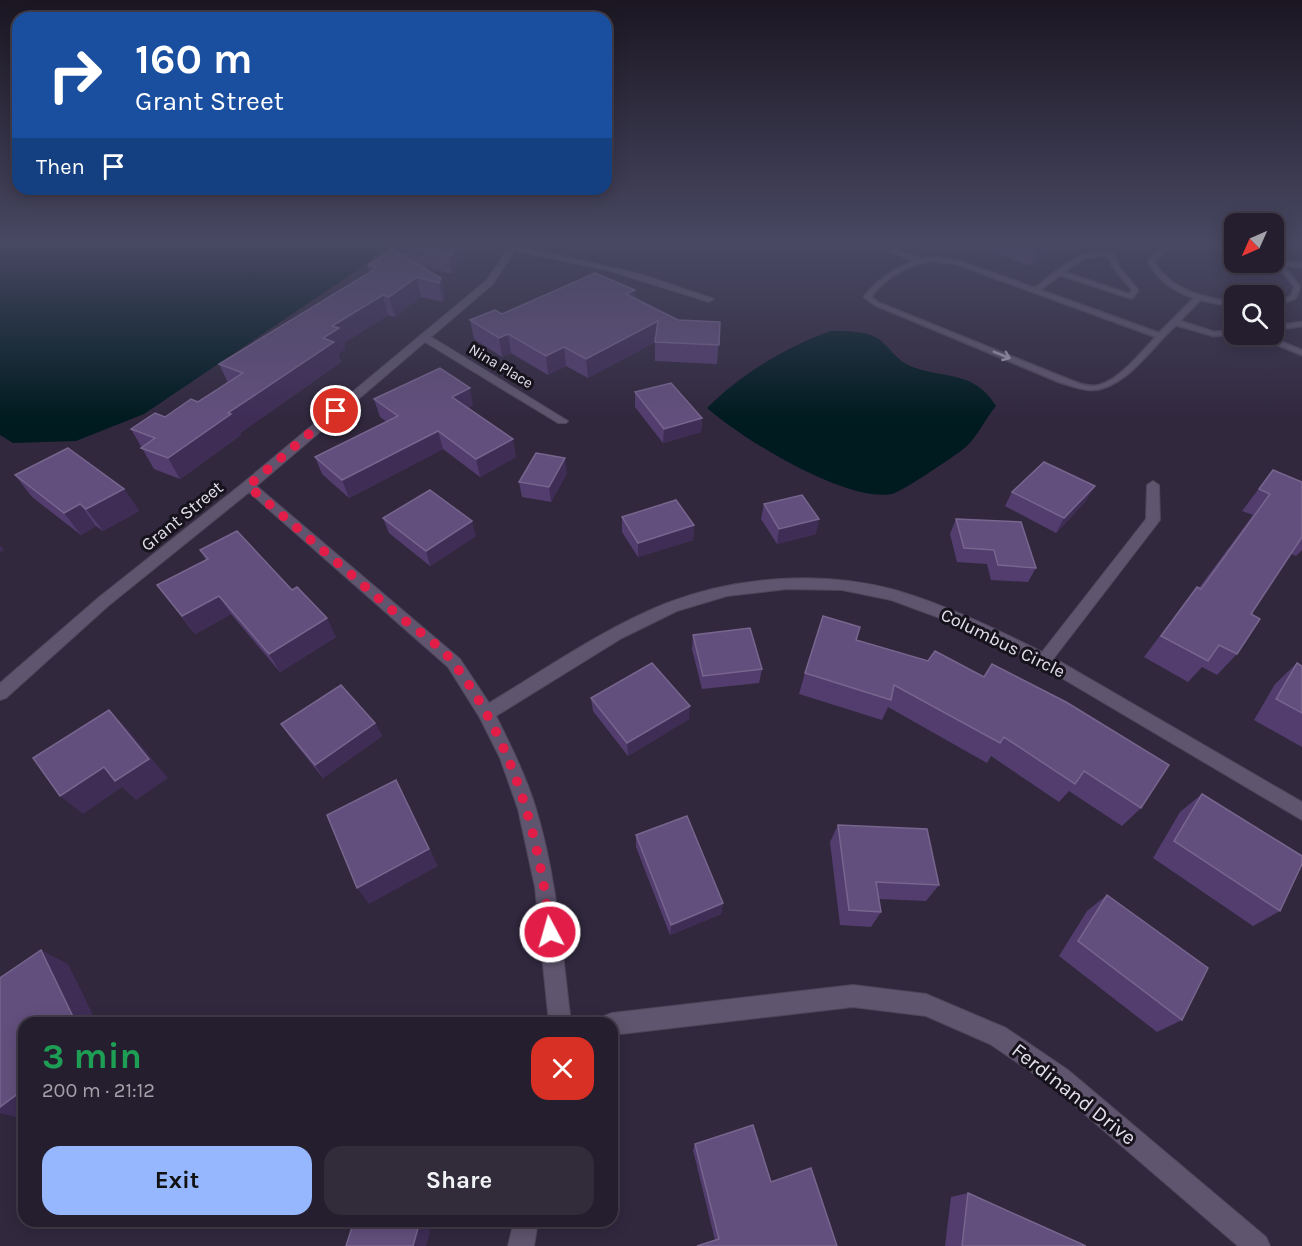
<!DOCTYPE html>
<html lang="en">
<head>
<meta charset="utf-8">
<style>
	:root { --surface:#251e2e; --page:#312b3a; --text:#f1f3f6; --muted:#a3a2aa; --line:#423c4a; --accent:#96b6fd }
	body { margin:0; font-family:Karla,sans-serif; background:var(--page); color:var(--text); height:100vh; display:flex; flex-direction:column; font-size:22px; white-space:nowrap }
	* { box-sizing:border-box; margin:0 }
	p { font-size:20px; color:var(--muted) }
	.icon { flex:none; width:33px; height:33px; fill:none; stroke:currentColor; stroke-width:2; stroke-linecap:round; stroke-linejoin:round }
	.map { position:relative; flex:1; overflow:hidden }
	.drawer { position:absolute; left:18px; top:1017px; width:600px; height:210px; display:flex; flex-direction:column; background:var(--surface); border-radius:18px; box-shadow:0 3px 15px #0003,0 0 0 2px var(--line) }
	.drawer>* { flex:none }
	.banner { position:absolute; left:12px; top:12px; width:600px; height:183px; border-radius:18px; box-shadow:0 3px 15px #0003,0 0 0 2px var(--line); background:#1a4fa0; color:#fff; overflow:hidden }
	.needle { width:39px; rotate:225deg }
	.fabs { position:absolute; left:1224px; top:213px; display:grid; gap:12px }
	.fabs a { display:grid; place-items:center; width:60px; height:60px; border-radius:12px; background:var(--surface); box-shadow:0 3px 15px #0003,0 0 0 2px var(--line); font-size:30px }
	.pin { position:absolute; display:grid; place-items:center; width:51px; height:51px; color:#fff; margin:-26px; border:3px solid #fff; border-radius:50%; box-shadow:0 2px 6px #0007 }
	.me { position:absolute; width:66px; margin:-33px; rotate:354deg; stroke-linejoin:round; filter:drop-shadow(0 0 4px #0008) }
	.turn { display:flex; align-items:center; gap:21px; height:126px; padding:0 24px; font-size:27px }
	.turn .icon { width:78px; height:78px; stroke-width:2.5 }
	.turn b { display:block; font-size:42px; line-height:51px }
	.then { display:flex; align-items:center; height:57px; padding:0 24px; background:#0003; gap:12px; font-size:22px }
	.round { display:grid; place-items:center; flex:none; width:63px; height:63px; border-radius:18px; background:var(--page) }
	.summary { display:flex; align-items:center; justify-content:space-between; height:102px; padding:0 24px }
	h1 { font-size:36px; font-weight:700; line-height:45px; color:#1e9e55 }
	.cta { display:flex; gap:12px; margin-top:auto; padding:12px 24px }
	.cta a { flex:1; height:69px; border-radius:18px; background:var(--accent); color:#111; font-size:24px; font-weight:700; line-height:69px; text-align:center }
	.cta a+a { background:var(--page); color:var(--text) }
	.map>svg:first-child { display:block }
	.water { fill:#001b20 }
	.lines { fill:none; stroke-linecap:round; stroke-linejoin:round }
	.lane-casing { stroke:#4e4659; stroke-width:3 }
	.street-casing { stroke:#4e4659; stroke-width:2 }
	.secondary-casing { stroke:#4e4659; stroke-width:2 }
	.lane { fill:#5f556e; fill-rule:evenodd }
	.street { fill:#5f556e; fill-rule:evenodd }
	.secondary { fill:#5f556e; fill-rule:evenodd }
	.wall { fill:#533d6f }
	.shaded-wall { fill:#3f2d56 }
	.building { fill:#634f7d; stroke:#77658e; stroke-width:1.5 }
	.oneway { stroke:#a8a1b4 }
	.route { stroke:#e11d48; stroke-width:10; stroke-dasharray:0 18 }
	.labels { text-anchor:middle; stroke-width:6; stroke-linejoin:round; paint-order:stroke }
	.far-street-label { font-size:15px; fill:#e4dfed; stroke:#17131d }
	.street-label { font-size:18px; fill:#e4dfed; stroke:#17131d }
	.near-street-label { font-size:21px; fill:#e4dfed; stroke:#17131d }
</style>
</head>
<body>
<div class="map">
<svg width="1302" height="1246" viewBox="0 0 1302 1246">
	<rect width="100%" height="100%" fill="#31283e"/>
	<!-- water -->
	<g class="water">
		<path d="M0,244h387l-25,23 -218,147 -68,27 -63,2 -13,-8z"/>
		<path d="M831,331c16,0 35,-1 49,9 10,8 16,19 28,25 33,15 65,3 88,41 -10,12 -19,31 -30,41 -10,8 -64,45 -74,47 -46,9 -150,-55 -185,-86 33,-33 80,-62 124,-77z"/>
	</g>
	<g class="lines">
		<defs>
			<g id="lane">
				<path d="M872,244h9l40,15 15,-2 23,4 76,27c24,-18 46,-43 79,-33l5,12 19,23 -5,8h-4l-69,-23 -20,15 119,43 35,-35c-21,-7 -35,-17 -46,-36l1,-1c4,-6 7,-10 14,-13 16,-9 54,-4 71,0v4c-26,-6 -61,-15 -80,10 17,29 50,35 80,41v4l-34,-7 -20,21 34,11 20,-2v4l-20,2 -38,-11c-23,20 -51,65 -85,65 -10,0 -22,-5 -32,-8l-184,-77 -11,-8c13,-17 30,-28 50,-36zM1102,255l7,2 4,10 19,23 -3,4 -65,-22 20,-13zM933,261l23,3 200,73c-16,16 -40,48 -63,49 -10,0 -20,-5 -28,-8l-186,-75 -8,-6c14,-20 39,-33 62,-36z"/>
				<path d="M1274,261l28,2v4l-20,-1 6,5 12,16 -4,11 -22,9v-4l17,-7 3,-9 -10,-14 -16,-11h6z"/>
				<path d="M1302,322v4l-28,4v-4z"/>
				<path d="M1251,334h11l40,16v5z"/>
			</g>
			<g id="street">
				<path d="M514,245l126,29 74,25 -5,3 -99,-31 -99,-21 -1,-2z"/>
				<path d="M420,335h8l140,86 -2,2h-8l-138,-84z"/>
				<path d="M1153,481l6,4 1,35 -106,138 248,144v18l-264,-156 -71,-36 -76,-28 -49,-10 -55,-1 -60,7 -50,15 -55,27 -126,78c15,30 30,60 40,93 21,69 26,142 35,214h-22l-14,-136 -17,-78 -18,-51 -20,-40 -32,-51 -206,-181 1,-3h10l207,176 29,44c57,-34 115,-75 178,-100 70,-27 156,-33 228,-13 51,15 99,38 147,62l104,-133 1,-34z"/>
				<path d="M853,985l73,9 80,34 62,42 198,167 4,9h-32l-186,-160 -62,-42 -64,-28 -73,-9 -241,28v-12h-10l2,-7 8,-3z"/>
				<path d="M514,1221h24l-4,25h-26z"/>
			</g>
			<path id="secondary" d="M511,244h8l-26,40 -240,205 -145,117 -102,92 -6,2v-17l98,-85 145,-115 244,-203z"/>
		</defs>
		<!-- lane casing -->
		<use href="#lane" class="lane-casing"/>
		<!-- street casing -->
		<use href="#street" class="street-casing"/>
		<!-- secondary casing -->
		<use href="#secondary" class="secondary-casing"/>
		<!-- lane -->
		<use href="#lane" class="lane"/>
		<!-- street -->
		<use href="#street" class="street"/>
		<!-- secondary -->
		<use href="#secondary" class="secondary"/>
	</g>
	<!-- wall -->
	<g class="wall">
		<path d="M403,244h66l1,7 -18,23 -33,-9 22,13 4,19 -2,5 -22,-5 -26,20 -7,-2 -44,28 1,6 -7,5 3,8 -101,71 1,2 -61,44 -26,-10 -23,-40 34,-12 33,-15 30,-19 -9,-19 150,-92 -1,-7 37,-8 -3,-12z"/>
		<path d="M912,244h27l-10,6z"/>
		<path d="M970,244h90l-30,22z"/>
		<path d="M635,290l1,9 42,21 42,2 -3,42 -62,-3v-19l-67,36 -22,-12 -18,9 -37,-22 -9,4 -28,-18 -4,-19z"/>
		<path d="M635,392l67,26 -1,14 -38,11 -28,-36z"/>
		<path d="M374,399l99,6 -5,3 48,49 -36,20 -37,-28 -94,49 -27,-24 -7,-17 72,-35 -7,-5z"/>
		<path d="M1273,470l29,12v68l-6,6 -5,-2 -40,60 -14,40 -20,21 -15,-8 -14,15 -44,-25 36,-48 17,-22 2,1 54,-73 -11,-4z"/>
		<path d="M567,473l-16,29 -29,-5 -3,-15z"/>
		<path d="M15,475l109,14 15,22 -36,20 -7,-5 -15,9 -49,-38z"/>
		<path d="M1012,492l74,9 -30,32 -51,-27z"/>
		<path d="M764,504l52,30 -39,10 -16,-25z"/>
		<path d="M622,517l72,8 -1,15 -55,17 -16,-25z"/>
		<path d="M383,518l93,18 -46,30 -41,-33z"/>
		<path d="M956,519l80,49 -8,14 -37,-2 -4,-16 -30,-2 -7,-28z"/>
		<path d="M200,550l136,87 -56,35 -49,-58 -36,20 -38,-49 49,-25z"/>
		<path d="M693,635l69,34 -3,14 -57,6 -10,-40z"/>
		<path d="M856,640l72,21 213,147 -19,18 -53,-35 -10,11 -68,-46 -4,7 -99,-56 -6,13 -83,-26 6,-21z"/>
		<path d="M1297,663l5,3v81l-48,-27 21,-36z"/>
		<path d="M591,698l98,21 -61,37 -35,-45z"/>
		<path d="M375,723l7,13 -59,42 -33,-41 -9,-13z"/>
		<path d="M1202,794l78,117 -27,15 -100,-68 27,-46z"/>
		<path d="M838,825l101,60 -13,16 -47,-2 2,13 -10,15 -31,-2 -10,-83z"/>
		<path d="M636,835l87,68 -2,11 -51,21 -34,-88z"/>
		<path d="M1107,895l75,125 -25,12 -98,-76 28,-45z"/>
		<path d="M695,1144l76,38 66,64 -122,-6 -22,-90z"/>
		<path d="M968,1193l118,53h-141l6,-49z"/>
	</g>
	<!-- shaded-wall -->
	<g class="shaded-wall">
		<path d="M459,244h10l1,7 -18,23 -3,-17z"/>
		<path d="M931,244h8l-10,6z"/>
		<path d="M1038,244h22l-30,22z"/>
		<path d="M417,277l4,20 -26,20 -6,-20z"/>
		<path d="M441,278l4,19 -2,5 -4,-19z"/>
		<path d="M635,290l1,18 -10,-14z"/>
		<path d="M383,295l5,20 -44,28 1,6 -7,5 3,8 -101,71 1,2 -61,44 -12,-21 60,-45 95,-75 9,-12z"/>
		<path d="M658,321v19l-70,38 -2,-19z"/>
		<path d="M508,334l3,19 -9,4 -3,-19z"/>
		<path d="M564,347l2,19 -18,9 -2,-19z"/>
		<path d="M470,388l3,17 -17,9 -4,-17z"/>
		<path d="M702,418l-1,14 -38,11 1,-14z"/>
		<path d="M438,431l5,18 -94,49 -7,-18z"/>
		<path d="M513,439l3,18 -36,20 -4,-18z"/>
		<path d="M565,458l2,15 -16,29 -2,-15z"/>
		<path d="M1095,486l-9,15 -30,32 8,-15z"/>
		<path d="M124,489l15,22 -36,20 -17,-22z"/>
		<path d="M80,504l16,22 -15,9 -17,-22z"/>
		<path d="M819,519l-3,15 -39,10 2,-15z"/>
		<path d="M472,521l4,15 -46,30 -4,-15z"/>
		<path d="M694,525l-1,15 -55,17v-14z"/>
		<path d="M0,545l4,5 -4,2z"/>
		<path d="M219,596l12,18 -36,20 -13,-18z"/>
		<path d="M327,618l9,19 -56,35 -11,-18z"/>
		<path d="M690,706l-1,13 -61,37 -1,-13z"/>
		<path d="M109,710l19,20 40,48 -32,22 -14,-13 -39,27 -23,-18z"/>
		<path d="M375,723l7,13 -59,42 -8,-13z"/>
		<path d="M396,780l42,86 -69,38 -12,-16z"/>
		<path d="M723,903l-2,11 -51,21 1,-10z"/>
		<path d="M41,950l27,14 29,59h-21z"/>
		<path d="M24,1089v30l-24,-6v-6z"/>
		<path d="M420,1221h13l-7,25h-13z"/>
	</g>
	<!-- building -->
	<g class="building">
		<path d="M403,244h56l-10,13 -47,-12z"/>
		<path d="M392,249l49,29 -2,5 -22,-6 -28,20 -6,-2 -51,31 7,2 -16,10 11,4 -106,71 3,1 -63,44 -27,-10 14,-10 -24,-9 24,-16 10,4 26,-18 7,3 45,-29 -24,-9 158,-96 -9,-3z"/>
		<path d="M595,273l40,17 -9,4 52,26 42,2 -1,23 -64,-3 3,-21 -72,38 -22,-12 -18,9 -38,-22 -9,4 -29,-18 25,-10 7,4z"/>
		<path d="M440,368l30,20 -18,9 61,42 -37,20 -38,-28 -96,49 -27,-23 83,-41 -24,-17z"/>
		<path d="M671,383l31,35 -38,11 -29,-37z"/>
		<path d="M68,448l56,41 -38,20 -6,-5 -16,9 -49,-38z"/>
		<path d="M536,453l29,5 -16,29 -30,-5z"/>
		<path d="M1044,462l51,24 -31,32 -52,-26z"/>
		<path d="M1273,470l29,12v55l-51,77 9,5 -23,35 -18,-9 -11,16 -47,-25 36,-49 4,2 69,-95 -11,-5z"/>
		<path d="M430,490l42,31 -46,30 -43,-33z"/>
		<path d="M802,495l17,24 -40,10 -15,-25z"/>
		<path d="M676,500l18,25 -56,18 -16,-26z"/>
		<path d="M956,519l65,3 15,46 -38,-3 -4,-15 -30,-2z"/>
		<path d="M237,531l55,59 5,-3 30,31 -58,36 -50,-58 -37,20 -25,-31 51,-26 -8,-9z"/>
		<path d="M823,616l37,11 -4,13 72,21 7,-10 49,26 8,-13 74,38 103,63 -28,43 -57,-37 -9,13 -71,-47 -4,6 -106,-58 -3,15 -86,-27z"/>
		<path d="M750,628l12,41 -59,7 -10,-41z"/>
		<path d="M652,663l38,43 -63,37 -36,-45z"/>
		<path d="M1297,663l5,3v47l-26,-14z"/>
		<path d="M341,685l34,38 -60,42 -34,-41z"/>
		<path d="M109,710l40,49 -34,22 -11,-14 -44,29 -27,-38z"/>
		<path d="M396,780l33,69 -72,39 -30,-73z"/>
		<path d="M1202,794l100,62v8l-22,47 -106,-70z"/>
		<path d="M687,816l36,87 -52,22 -35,-90z"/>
		<path d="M838,825l89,4 12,56 -63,-3 5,30 -32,-2z"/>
		<path d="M1107,895l101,73 -26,52 -104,-79z"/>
		<path d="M41,950l35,73h-52v66l-24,18v-129z"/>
		<path d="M753,1125l18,57 40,-14 26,78h-140l22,-7 -24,-95z"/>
		<path d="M968,1193l118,53h-124z"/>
		<path d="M354,1221h66l-7,25h-67z"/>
	</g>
	<!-- one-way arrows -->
	<defs><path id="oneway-shaft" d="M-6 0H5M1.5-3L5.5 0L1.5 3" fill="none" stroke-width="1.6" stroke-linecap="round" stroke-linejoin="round" transform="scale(1.5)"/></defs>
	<use class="oneway" href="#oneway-shaft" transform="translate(1002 355) rotate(22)"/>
	<!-- sky -->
	<linearGradient id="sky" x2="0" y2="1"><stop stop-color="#1b1622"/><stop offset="0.58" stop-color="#484863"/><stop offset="1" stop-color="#484863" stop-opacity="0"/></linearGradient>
	<rect width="1302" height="419" fill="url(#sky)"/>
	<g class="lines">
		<!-- route -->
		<path class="route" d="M336,411l-88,75c49,42 97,83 145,125 20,17 47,33 62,54 58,77 85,172 95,267"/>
	</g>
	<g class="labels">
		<!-- far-street labels -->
		<g class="far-street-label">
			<text transform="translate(501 366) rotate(31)" y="5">Nina Place</text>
		</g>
		<!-- street labels -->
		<g class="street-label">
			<text transform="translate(182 516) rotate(-39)" y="6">Grant Street</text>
			<text transform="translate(1003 643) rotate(26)" y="6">Columbus Circle</text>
		</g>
		<!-- near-street labels -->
		<g class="near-street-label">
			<text transform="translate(1074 1094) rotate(38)" y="7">Ferdinand Drive</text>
		</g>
	</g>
</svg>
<div class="fabs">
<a><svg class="needle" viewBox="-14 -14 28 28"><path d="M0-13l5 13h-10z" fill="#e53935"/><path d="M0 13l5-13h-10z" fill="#a3a2aa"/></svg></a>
<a><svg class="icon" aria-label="search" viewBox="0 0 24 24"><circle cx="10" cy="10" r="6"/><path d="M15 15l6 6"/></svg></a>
</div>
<div class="pin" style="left:336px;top:411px;background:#d93025"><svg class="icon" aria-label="arrive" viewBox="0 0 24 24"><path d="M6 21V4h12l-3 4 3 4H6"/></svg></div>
<svg class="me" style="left:550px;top:932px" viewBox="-20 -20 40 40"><circle r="17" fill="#e11d48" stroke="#fff" stroke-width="3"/><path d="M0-11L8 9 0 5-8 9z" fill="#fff"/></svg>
<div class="banner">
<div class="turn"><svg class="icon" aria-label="right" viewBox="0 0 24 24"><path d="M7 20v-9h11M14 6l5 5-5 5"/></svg><div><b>160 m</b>Grant Street</div></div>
<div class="then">Then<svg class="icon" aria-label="arrive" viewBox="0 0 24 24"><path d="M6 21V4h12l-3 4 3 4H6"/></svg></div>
</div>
<section class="drawer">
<div class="summary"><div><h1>3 min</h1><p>200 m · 21:12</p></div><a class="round" style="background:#d93025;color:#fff"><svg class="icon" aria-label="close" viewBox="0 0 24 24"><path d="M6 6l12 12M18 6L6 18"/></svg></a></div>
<div class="cta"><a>Exit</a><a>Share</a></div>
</section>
</div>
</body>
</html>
